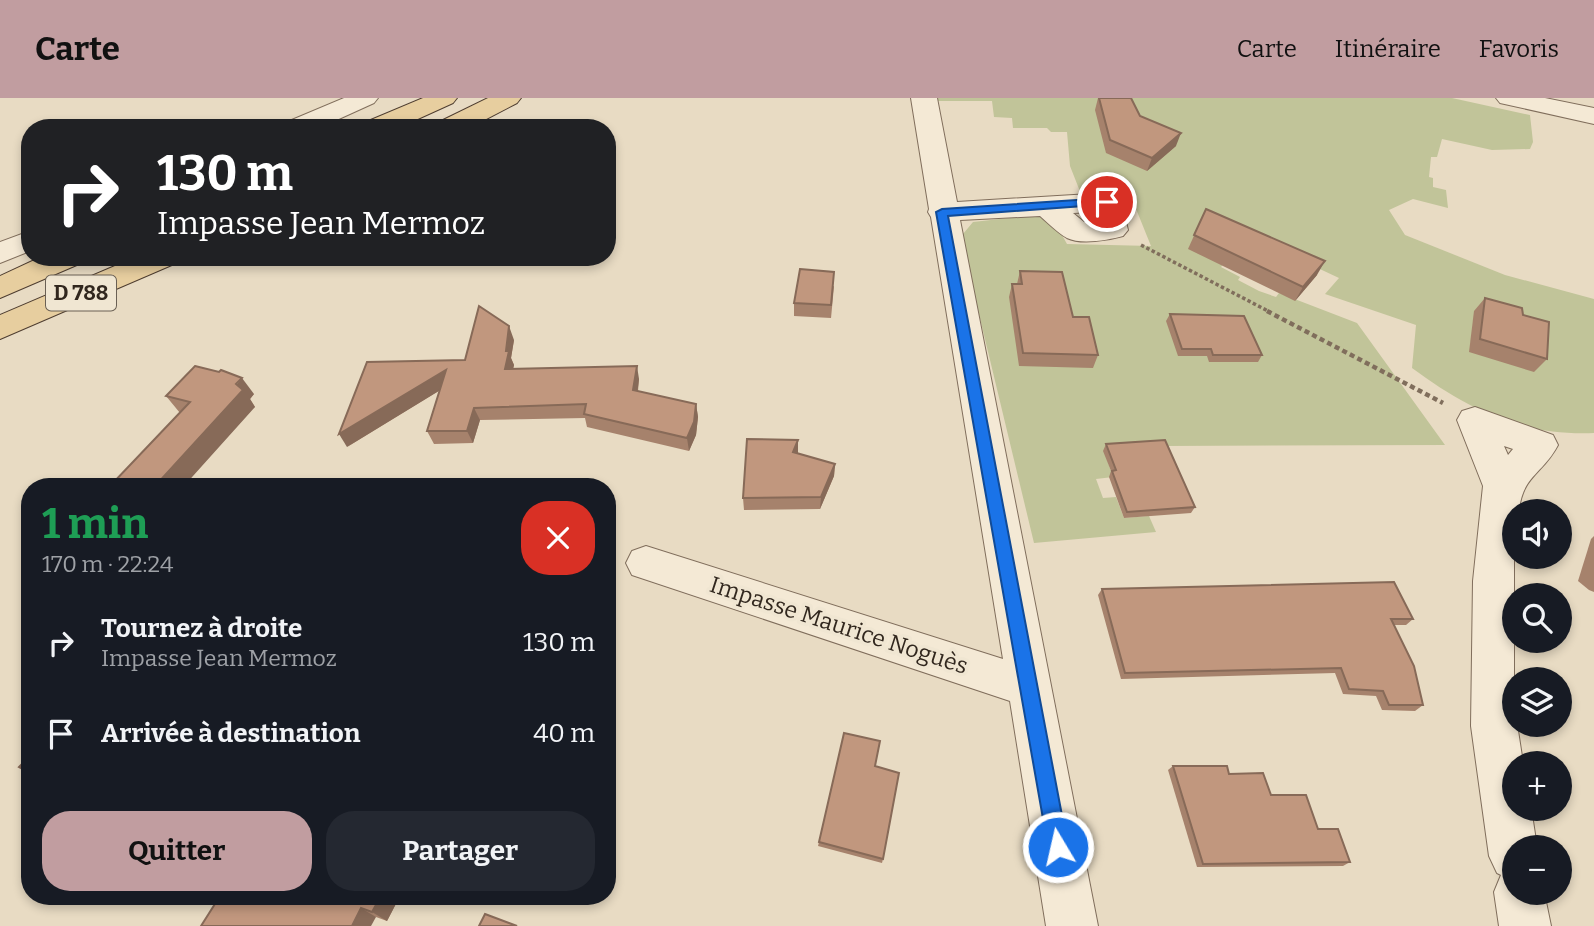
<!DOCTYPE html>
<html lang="fr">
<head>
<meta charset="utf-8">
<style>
	:root { --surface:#171b24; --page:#242831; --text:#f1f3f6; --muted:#9ea1a6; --accent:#c19da0 }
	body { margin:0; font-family:Bitter,serif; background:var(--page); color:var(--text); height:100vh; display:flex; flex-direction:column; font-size:26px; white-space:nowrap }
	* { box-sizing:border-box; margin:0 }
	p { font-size:23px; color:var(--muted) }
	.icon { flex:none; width:38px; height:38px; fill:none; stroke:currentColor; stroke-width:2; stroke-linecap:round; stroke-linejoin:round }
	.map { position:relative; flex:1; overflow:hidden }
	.panel { position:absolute; left:21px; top:380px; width:595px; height:427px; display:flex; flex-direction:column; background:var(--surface); border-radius:28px; box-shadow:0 4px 10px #0003 }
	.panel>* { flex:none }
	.hud { position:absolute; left:21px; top:21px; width:595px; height:147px; border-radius:28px; box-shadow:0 4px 10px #0003; background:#202124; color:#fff; overflow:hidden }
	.fabs { position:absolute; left:1502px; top:401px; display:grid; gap:14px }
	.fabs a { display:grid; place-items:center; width:70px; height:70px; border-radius:50%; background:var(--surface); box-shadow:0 4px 10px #0003; font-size:35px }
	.pin { position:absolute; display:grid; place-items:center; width:60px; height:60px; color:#fff; margin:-30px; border:4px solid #fff; border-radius:50%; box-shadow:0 2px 7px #0007 }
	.me { position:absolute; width:77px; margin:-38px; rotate:351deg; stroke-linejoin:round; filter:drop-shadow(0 0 5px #0008) }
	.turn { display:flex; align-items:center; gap:24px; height:147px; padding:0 21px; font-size:32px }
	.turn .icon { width:91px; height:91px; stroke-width:2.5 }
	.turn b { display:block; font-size:49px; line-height:60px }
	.round { display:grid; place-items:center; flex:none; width:74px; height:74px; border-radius:28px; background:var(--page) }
	.summary { display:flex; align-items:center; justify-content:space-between; height:119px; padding:0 21px }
	h1 { font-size:42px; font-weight:700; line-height:52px; color:#1e9e55 }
	.button { display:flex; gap:14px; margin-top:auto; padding:14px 21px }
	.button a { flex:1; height:80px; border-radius:28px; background:var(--accent); color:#111; font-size:28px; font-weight:700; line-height:80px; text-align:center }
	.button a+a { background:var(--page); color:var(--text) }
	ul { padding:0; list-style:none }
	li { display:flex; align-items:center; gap:21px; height:91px; padding:0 21px }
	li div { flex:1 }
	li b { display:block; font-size:26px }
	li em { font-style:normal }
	header { display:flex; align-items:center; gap:42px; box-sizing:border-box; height:98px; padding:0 35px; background:var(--accent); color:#111 }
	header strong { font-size:33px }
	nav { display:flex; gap:38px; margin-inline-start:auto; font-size:24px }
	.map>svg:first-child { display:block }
	.green { fill:#c1c499 }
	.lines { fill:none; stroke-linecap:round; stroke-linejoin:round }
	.minor-casing { stroke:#806e5c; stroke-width:2 }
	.primary-casing { stroke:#4e3d30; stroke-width:2 }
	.path-far1 { stroke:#806e5c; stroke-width:3.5; stroke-dasharray:3.5 2.5; stroke-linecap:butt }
	.path { stroke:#806e5c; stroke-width:4.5; stroke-dasharray:5 3.5; stroke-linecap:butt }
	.minor { fill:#f4e9d5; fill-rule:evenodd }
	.primary { fill:#e7ce9f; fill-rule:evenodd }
	.wall { fill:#a6826c }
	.shaded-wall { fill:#876a58 }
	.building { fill:#c1977e; stroke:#876a58; stroke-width:2 }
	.route { fill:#1a73e8; stroke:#114b97; stroke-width:2 }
	.labels { text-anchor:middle; stroke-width:7; stroke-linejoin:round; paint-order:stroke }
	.shield { fill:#f0e6d2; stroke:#6a6054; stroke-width:2 }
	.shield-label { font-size:21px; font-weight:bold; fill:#31271e }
	.street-label { font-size:23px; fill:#31271e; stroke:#f0e6d2 }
</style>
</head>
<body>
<header>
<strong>Carte</strong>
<nav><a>Carte</a><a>Itinéraire</a><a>Favoris</a></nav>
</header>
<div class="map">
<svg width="1594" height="828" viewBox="0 0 1594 828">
	<rect width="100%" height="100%" fill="#e8dbc3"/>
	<!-- green -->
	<path class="green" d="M937,0h515l78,17 3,27 -3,7 -38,1 -50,-11 -5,18h-6l-2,20 4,1v9l13,3 2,18 -35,-9 -24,11 16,25 100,40 89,24v134c-72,3 -125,-23 -182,-65l4,-43 -91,-31 14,-16 -32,-15 -68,-16 -18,20 19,10 -2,3 21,11 17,6 3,-4 78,30 88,122 -283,1 -58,5 9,26 -17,2 7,19 13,-1 8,21 25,-2 7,16 -122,11 -69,-287 -2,-22 10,-12 64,-7 16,4 14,25 84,2 -19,-47h-49l-13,-33 -3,-34h-16l-4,-4h-34l-1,-10 -18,-1 -2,-16h-54z"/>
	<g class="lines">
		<defs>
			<g id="minor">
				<path d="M344,0h34l-4,5 -55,25h-36l4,-6z"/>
				<path d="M911,0h26l20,104 150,-9 10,3 4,6 7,28 -5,6c-14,4 -42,9 -56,2 -9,-5 -19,-15 -27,-22l-80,4 138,706h-52l-36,-225 -378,-126 -6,-12 6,-12 14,-5 357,113 -72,-442 -3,-5 1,-3zM1095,114l2,9 -13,1 -11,-9z"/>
				<path d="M1496,0h49l49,10v16l-94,-21z"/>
				<path d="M30,133v20l-30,12v-21z"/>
				<path d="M1475,309l78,28 5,10c-15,29 -36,31 -39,66h-5v213h3l6,39h-9v45h17l6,39h-23v45h30l7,34h-52l-5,-34 7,-17 -4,-2 -8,-17 -18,-130 2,-145 10,-95 -26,-66 5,-9zM1504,348l9,3 -5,6z"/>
			</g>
			<g id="primary">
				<path d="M423,0h34l-4,5 -55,25h-36l4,-6z"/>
				<path d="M488,0h33l-4,5 -48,25h-34l4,-6z"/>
				<path d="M41,159h42l-4,7 -79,34v-22z"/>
				<path d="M136,159h42l-4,7 -174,75v-24z"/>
			</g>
		</defs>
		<!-- minor casing -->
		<use href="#minor" class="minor-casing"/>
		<!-- primary casing -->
		<use href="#primary" class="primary-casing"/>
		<!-- path-far1 -->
		<path class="path-far1" d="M1141,147l129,67"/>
		<!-- path -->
		<path class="path" d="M1267,213l176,92"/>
		<!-- minor -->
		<use href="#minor" class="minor"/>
		<!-- primary -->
		<use href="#primary" class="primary"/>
	</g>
	<!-- wall -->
	<g class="wall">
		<path d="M1098,0h33l9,18 36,30 -29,25 -41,-18 -11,-43z"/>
		<path d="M1206,111l111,66 -22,26 -107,-52z"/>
		<path d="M1020,173l53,46 25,38 -5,13 -74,-2 -10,-69 3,-13h5z"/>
		<path d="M834,188l-3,32 -37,-2v-13z"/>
		<path d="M1485,200l38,17 24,44 -13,13 -65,-20 5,-41z"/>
		<path d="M1170,216l92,41 -4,7h-49l-2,-6h-29l-12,-35z"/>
		<path d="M514,242l-3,18 3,7 -1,4 126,10 -1,12 58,13 2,13 -2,18 -7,16 -102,-24 -2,-9 -105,2 -7,23 -39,1 -7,-13 13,-41 -93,57 118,-87z"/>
		<path d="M254,296l-4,5 5,8 -143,77 68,-71 -14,-17z"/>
		<path d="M1106,346l89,63 -4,6 -67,5 -15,-41 2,-6 -8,-20z"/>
		<path d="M798,355v1l37,10 -1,12 -14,33 -76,1 -1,-12z"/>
		<path d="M1594,438v56l-5,-2 -11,-9 13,-42z"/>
		<path d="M1102,491l311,30 -7,6h-12l29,80 -8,6 -33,-1 -6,-14 -33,-2 -8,-21 -214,6 -23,-84z"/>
		<path d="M875,668l8,93 -1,4 -64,-17 1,-4z"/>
		<path d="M1173,668l98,29 47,34 32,33 -7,4 -146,1 -29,-97z"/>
		<path d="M220,798h180l-13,25 -11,-4z"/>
	</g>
	<!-- shaded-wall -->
	<g class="shaded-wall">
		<path d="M1181,35l-5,13 -29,25 5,-13z"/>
		<path d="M1325,163l-8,14 -22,26 8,-14z"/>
		<path d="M509,228l5,14 -3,18 3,7 -4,17 -5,-13z"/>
		<path d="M637,268l2,13 -3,24 -3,-13z"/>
		<path d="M446,272l6,13 -105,64 -8,-13z"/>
		<path d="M242,280l12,16 -4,5 5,8 -71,79h-26l-2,-1z"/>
		<path d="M696,306l2,13 -2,18 -7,16 -2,-13z"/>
		<path d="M474,310l6,12 -7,23 -6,-12z"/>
		<path d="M798,342v13l-5,12v-13z"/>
		<path d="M835,366l-1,12 -14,33 1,-12z"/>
		<path d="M381,798h19l-13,25 -15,-9z"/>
		<path d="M361,810l15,9 -5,9h-19z"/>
	</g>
	<!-- building -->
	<g class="building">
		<path d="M1099,0h32l9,18 41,17 -29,25 -42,-18z"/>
		<path d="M1206,111l119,52 -22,26 -109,-52z"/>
		<path d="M800,171l34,3 -3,33 -37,-2z"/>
		<path d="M1020,173l42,1 11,45h16l9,38 -75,-2 -11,-69h10z"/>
		<path d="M1485,200l37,10 1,7 26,7 -2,37 -67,-20z"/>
		<path d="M479,208l30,20 -3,25h3l-4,18 132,-3 -4,24 63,14 -2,18 -7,16 -103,-24 2,-10 -112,4 -7,23h-40l19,-61 -107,64 28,-72 98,-2z"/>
		<path d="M1170,216l74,2 18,39h-49l-2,-6h-29z"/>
		<path d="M195,268l24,6 2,-2 21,8 -6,6 7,6 -87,95h17l-2,1h-66l1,-2h6l78,-82 -24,-6z"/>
		<path d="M747,341l51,1 -5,12 42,12 -14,33 -78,1z"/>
		<path d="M1165,342l30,67 -68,5 -15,-41 4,-1 -10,-26z"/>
		<path d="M1394,484l19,37h-22l23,47 9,39h-34l-6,-14 -34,-2 -8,-21 -216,5 -23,-84z"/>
		<path d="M844,635l36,8 -5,25 24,7 -16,86 -64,-17z"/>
		<path d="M30,658v17l-11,-6z"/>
		<path d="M1173,668h54l2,8 34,-1 8,22h35l12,34h20l12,33 -147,2z"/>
		<path d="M30,725v12l-7,-4z"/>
		<path d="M220,798h161l-9,16 -11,-4 -9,18h-151z"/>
		<path d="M485,816l32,12h-38z"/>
	</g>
	<!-- route -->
	<path class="route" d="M1107,100l6,4 -2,2 -163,12 120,631 -3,7 -7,3 -7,-3 -3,-7 -112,-635 6,-3z"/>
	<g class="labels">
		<!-- shield labels -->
		<rect class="shield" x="46" y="177.5" width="70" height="35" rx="5"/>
		<g class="shield-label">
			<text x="81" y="202">D 788</text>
		</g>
		<!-- street labels -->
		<g class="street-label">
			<text transform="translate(839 527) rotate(18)" y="8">Impasse Maurice Noguès</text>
		</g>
	</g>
</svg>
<div class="fabs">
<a><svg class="icon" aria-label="sound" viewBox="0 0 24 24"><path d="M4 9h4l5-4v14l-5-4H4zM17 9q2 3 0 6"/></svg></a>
<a><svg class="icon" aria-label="search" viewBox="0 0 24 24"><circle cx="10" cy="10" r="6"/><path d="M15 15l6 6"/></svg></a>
<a><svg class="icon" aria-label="layers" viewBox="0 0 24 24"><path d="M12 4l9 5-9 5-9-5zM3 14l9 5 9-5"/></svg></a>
<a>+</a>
<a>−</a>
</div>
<div class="pin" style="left:1107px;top:104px;background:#d93025"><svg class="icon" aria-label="arrive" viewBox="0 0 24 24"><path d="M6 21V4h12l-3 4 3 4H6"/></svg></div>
<svg class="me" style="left:1058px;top:749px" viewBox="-20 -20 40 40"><circle r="17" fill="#1a73e8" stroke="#fff" stroke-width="3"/><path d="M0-11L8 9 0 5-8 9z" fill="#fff"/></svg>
<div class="hud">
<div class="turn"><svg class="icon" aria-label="right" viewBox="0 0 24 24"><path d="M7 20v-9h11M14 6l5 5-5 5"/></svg><div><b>130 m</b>Impasse Jean Mermoz</div></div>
</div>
<section class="panel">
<div class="summary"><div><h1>1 min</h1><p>170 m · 22:24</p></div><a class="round" style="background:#d93025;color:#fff"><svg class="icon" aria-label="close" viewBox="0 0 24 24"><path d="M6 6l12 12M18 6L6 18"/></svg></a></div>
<ul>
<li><svg class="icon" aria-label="right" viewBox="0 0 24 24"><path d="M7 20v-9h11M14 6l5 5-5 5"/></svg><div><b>Tournez à droite</b><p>Impasse Jean Mermoz</p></div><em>130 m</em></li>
<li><svg class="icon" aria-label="arrive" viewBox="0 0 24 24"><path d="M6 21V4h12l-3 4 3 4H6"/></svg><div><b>Arrivée à destination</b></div><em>40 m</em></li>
</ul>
<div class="button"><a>Quitter</a><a>Partager</a></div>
</section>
</div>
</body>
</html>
